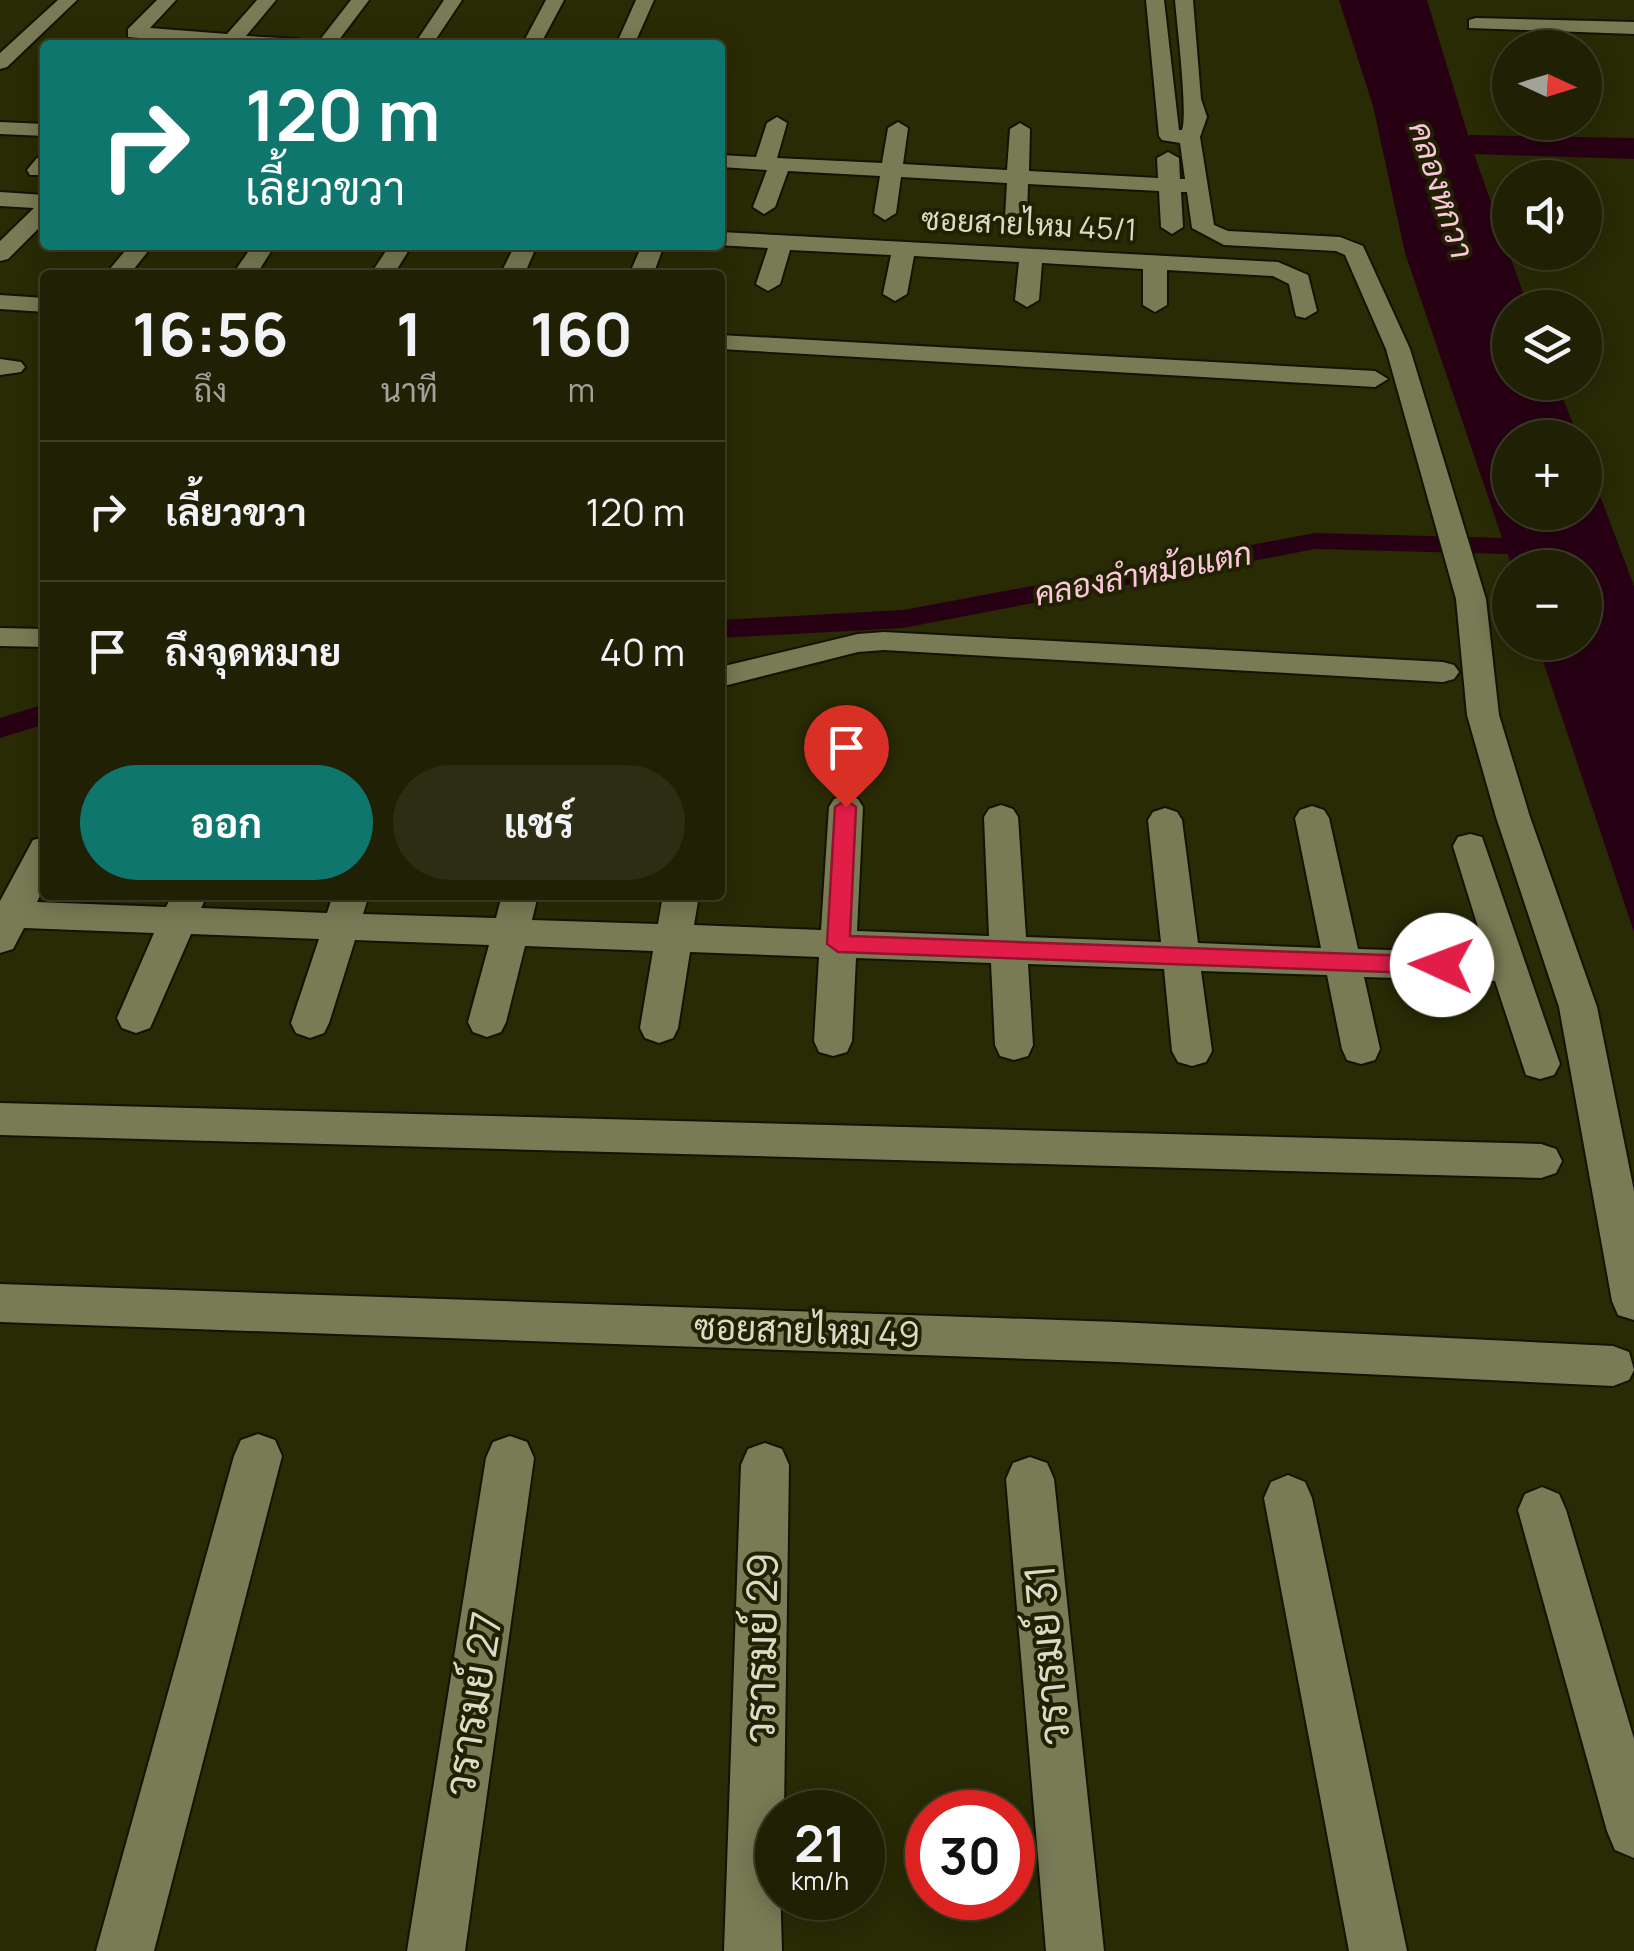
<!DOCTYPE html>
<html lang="th">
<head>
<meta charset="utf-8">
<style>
	:root { --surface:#1f2004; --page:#2c2d13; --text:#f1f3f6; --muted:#a1a39a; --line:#3c3e26; --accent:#0f766e }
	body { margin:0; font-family:Manrope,Sarabun,sans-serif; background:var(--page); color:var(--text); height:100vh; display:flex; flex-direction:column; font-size:38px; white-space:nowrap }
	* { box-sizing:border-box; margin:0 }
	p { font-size:32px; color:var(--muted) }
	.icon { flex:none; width:55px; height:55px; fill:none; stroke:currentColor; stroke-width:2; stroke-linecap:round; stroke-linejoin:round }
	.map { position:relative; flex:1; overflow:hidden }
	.panel { position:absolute; left:40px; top:270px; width:685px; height:630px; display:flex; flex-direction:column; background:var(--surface); border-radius:10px; box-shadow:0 5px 25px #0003,0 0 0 2px var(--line) }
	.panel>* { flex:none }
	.guide { position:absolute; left:40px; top:40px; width:685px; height:210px; border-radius:10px; box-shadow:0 5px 25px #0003,0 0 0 2px var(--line); background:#0f766e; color:#fff; overflow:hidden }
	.needle { width:65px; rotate:94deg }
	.controls { position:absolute; left:1492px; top:30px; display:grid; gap:20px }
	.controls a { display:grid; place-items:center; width:110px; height:110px; border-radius:50%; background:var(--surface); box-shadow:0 5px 25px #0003,0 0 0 2px var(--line); font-size:50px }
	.speed { position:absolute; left:755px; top:1790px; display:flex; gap:20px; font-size:50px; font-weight:700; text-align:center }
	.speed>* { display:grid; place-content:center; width:130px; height:130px; border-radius:50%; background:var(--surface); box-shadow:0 5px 25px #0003,0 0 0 2px var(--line); line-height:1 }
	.speed small { font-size:25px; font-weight:400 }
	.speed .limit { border:15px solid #d22; background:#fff; color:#111 }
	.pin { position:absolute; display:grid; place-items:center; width:85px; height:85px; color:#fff; margin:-102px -42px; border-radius:50% 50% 50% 0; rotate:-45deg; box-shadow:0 0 10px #0007 }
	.pin .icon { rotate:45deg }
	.me { position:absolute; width:110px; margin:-55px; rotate:272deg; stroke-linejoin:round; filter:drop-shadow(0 0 8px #0008) }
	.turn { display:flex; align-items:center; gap:35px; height:210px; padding:0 40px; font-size:45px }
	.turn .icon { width:130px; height:130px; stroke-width:2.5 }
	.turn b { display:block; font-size:70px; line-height:85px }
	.eta { display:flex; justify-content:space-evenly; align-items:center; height:170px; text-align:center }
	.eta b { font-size:60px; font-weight:700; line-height:70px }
	.primary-button { display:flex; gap:20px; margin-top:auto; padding:20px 40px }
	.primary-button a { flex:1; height:115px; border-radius:60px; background:var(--accent); color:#fff; font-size:40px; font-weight:700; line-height:115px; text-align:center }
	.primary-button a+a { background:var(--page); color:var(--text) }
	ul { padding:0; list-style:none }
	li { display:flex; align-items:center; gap:30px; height:140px; padding:0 40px; border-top:2px solid var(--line) }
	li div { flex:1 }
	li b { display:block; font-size:38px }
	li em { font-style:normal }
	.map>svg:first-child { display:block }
	.water { fill:#280014 }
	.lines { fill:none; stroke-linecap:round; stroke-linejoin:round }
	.canal { fill:#280014; fill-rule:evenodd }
	.street-casing { stroke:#121300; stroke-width:4 }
	.street { fill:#787b54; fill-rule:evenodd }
	.route { fill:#e11d48; stroke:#92132f; stroke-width:2.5 }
	.labels { text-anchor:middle; stroke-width:8; stroke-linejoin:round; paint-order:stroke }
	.far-street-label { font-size:30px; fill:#d9dbc6; stroke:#202100 }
	.far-water-label { font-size:32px; font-style:italic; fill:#fcc6dc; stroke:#202100 }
	.street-label { font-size:35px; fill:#d9dbc6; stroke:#202100 }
	.near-street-label { font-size:42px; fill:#d9dbc6; stroke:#202100 }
</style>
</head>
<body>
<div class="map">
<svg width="1634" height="1951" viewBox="0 0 1634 1951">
	<rect width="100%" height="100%" fill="#292b05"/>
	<!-- water -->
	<path class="water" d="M1339,0h88l41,135 166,3v21l-160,-5 54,153 -18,1v74l47,1 21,54 -68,1v74h75v-56l49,130v346l-97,-289 48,-1v-74l-73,-1 -107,-314 -32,-147z"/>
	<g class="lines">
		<!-- canal -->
		<g class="canal">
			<path d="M1315,533l235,6 13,8 -13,8 -235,-6 -412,79 -183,10v-18l183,-10z"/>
			<path d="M45,704v20l-45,14v-20z"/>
		</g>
		<defs>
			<g id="street">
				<path d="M58,0h19l-70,67 -7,2v-16z"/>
				<path d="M157,0h19l-26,28 77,6 30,-34h19l-30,36 52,3 9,6h-88l-91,-8v-8z"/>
				<path d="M351,0h18l-34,45h-19z"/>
				<path d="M444,0h18l-30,45h-18z"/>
				<path d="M546,0h18l-24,45h-18z"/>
				<path d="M636,0h18l-20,45h-18z"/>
				<path d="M1146,0h18l15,130h3c6,-16 -5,-105 -7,-130h18l8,99 6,18 -7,20 14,88 14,6 112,6 23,9 47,103 76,250 13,116 31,102 67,190 37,184v129l-16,-5 -6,-14 -53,-294 -63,-190 -29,-102 -11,-116 -70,-250 -41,-94 -9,-4 -112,-6 -32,-17 -5,-36h-6l2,35 -11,7 -11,-7 -2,-36 -131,-7 -1,33 -11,7 -11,-7 2,-34 -106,-6 -5,36 -11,7 -11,-7 6,-37 -92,-5 -13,36 -11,7 -11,-7 14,-37 -47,-3v-12l36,2 11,-34 10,-6 10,6 -10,35 105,5 6,-35 10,-6 10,6 -5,36 104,6 3,-41 10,-6 10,6 -1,42 129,7 -1,-20 11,-6 11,6 1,21h5l-5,-36 -18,-3 -3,-4z"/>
				<path d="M1476,18l158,4v12l-165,-6v-8z"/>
				<path d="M0,122l45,2v12l-45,-2z"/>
				<path d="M45,157v18h-15l-3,-5 10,-12z"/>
				<path d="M0,192l45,3v27l-37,37 -8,2v-20l34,-33 -34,-2z"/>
				<path d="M720,232l558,30 30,13 9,36 -12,7 -9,-2 -7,-32 -16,-8 -106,-6v35l-12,7 -12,-7v-36l-101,-6 -3,37 -12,7 -12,-7 4,-38 -105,-6 -7,38 -12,7 -12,-7 8,-39 -101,-5 -10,34 -12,7 -12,-7 12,-36 -51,-3h3z"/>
				<path d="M130,245h23l-24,30h-16l-4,-5z"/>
				<path d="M253,245h22l-19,30h-24z"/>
				<path d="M390,245h22l-18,29h-16l-4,-5z"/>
				<path d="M515,245h22l-13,30h-24z"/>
				<path d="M642,245h22l-11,30h-24z"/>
				<path d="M0,295l45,3v14l-45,-3z"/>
				<path d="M720,335l655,36 13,8 -13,8 -655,-38z"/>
				<path d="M0,359l21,3 4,5 -4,5 -21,3z"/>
				<path d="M0,628l45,1v18l-45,-1z"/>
				<path d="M884,632l559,30 11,3 5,7 -5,7 -11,3 -559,-32 -26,2 -138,35v-20l138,-33z"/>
				<path d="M846,795l12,4 5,8 -6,124 132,5 -5,-119 5,-8 12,-4 12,4 5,8 8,120 135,5 -13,-122 5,-8 12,-4 12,4 5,8 16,123 123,5 -26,-130 5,-8 12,-4 12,4 5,8 29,131 128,4 -33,-107 5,-9 12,-3 12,3 78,227 -6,11 -14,4 -14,-4 -31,-94 -131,-4 16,72 -5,11 -14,4 -14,-4 -5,-11 -15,-74 -126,-4 11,80 -6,11 -14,4 -14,-4 -6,-11 -8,-82 -136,-5 5,81 -5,11 -14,4 -14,-4 -5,-11 -4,-82 -135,-5 -4,83 -5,11 -14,4 -14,-4 -5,-11 5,-84 -129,-5 -12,76 -5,10 -14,5 -14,-5 -5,-10 13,-77 -128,-5 -19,76 -5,10 -14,5 -14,-5 -5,-10 21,-77 -134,-5 -26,83 -5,10 -14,5 -14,-5 -5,-10 28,-84 -128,-5 -41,94 -14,5 -14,-5 -5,-10 37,-85 -130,-5 -11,21 -13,4v-52l33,-61 12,-3v48l-8,17 129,5 6,-12h28l4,7 -3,6 126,5 6,-18h36l-6,19 133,4 6,-23h36l-6,25 126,4 5,-29h36l-5,30 127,5 8,-123 5,-8z"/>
				<path d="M0,1103l1541,41 15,5 6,12 -6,12 -15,5 -1541,-43z"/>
				<path d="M0,1284l1117,38 496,24 16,6 5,18 -5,10 -16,6 -496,-24 -1117,-40z"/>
				<path d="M258,1434l17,6 7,16 -128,495h-58l138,-495 7,-16z"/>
				<path d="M510,1436l17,6 7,16 -69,493h-58l79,-493 7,-16z"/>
				<path d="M765,1443l17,6 7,16 -5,347h-6l4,139h-58l17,-486 7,-16z"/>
				<path d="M1030,1457l17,6 7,16 50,472h-58l-40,-472 7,-16z"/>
				<path d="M1288,1475l17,7 7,16 95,453h-58l-85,-453 7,-16z"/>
				<path d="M1542,1487l17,7 7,16 68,229v119l-19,-8 -8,-19 -89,-321 7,-16z"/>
			</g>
		</defs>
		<!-- street casing -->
		<use href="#street" class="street-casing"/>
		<!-- street -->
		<use href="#street" class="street"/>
	</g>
	<!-- route -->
	<path class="route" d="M846,800l10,7 -6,129 592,21 12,8 -12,9 -604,-22 -11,-8 8,-137z"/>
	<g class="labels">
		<!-- far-street labels -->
		<g class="far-street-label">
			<text transform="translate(1029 225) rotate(3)" y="10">ซอยสายไหม 45/1</text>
		</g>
		<!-- far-water labels -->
		<g class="far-water-label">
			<text transform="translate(1441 190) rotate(72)" y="11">คลองหกวา</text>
			<text transform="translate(1143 574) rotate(-11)" y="11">คลองลำหม้อแตก</text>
		</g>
		<!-- street labels -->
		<g class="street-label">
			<text transform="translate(807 1331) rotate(2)" y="12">ซอยสายไหม 49</text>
		</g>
		<!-- near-street labels -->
		<g class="near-street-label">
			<text transform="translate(761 1648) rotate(-89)" y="15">วรารมย์ 29</text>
			<text transform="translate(1047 1655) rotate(-95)" y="15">วรารมย์ 31</text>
			<text transform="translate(473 1704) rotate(-81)" y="15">วรารมย์ 27</text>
		</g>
	</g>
</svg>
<div class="controls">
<a><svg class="needle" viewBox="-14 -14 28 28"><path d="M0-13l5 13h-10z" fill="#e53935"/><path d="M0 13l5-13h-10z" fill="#a1a39a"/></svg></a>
<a><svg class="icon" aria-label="sound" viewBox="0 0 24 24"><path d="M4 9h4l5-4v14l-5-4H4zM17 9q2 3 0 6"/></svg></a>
<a><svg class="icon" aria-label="layers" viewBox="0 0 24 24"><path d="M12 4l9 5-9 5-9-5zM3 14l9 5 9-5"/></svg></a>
<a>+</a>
<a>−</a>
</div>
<div class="speed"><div>21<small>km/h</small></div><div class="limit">30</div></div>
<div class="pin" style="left:846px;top:807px;background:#d93025"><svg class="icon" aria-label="arrive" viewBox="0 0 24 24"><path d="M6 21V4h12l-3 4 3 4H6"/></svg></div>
<svg class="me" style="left:1442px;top:965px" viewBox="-20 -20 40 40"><circle r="19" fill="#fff"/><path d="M0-13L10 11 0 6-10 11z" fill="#e11d48"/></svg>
<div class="guide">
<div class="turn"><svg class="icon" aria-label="right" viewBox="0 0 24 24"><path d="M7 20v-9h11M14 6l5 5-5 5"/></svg><div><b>120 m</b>เลี้ยวขวา</div></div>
</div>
<section class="panel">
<div class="eta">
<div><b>16:56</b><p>ถึง</p></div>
<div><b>1</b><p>นาที</p></div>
<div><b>160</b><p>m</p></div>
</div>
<ul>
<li><svg class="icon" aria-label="right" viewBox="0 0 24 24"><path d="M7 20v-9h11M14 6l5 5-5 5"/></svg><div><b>เลี้ยวขวา</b></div><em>120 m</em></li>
<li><svg class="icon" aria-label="arrive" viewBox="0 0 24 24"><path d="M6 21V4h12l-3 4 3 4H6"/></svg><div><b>ถึงจุดหมาย</b></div><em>40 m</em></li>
</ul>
<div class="primary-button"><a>ออก</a><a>แชร์</a></div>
</section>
</div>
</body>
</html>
